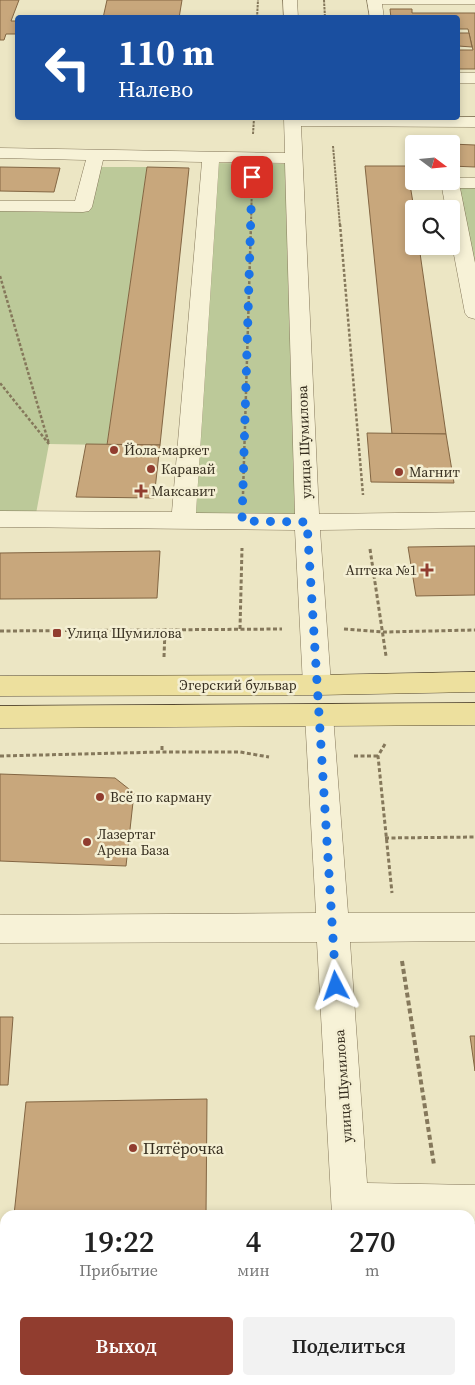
<!DOCTYPE html>
<html lang="ru">
<head>
<meta charset="utf-8">
<style>
	:root { --surface:#fff; --page:#f2f2f2; --text:#222; --muted:#767676; --accent:#913d2f }
	body { margin:0; font-family:"Source Serif 4",serif; background:var(--page); color:var(--text); height:100vh; display:flex; flex-direction:column; font-size:19px; white-space:nowrap }
	* { box-sizing:border-box; margin:0 }
	p { font-size:16px; color:var(--muted) }
	.icon { flex:none; width:28px; height:28px; fill:none; stroke:currentColor; stroke-width:2; stroke-linecap:round; stroke-linejoin:round }
	.map { position:relative; flex:1; overflow:hidden }
	.side { position:absolute; left:0px; top:1210px; width:475px; height:175px; display:flex; flex-direction:column; background:var(--surface); border-radius:15px 15px 0 0; box-shadow:0 2px 8px #0003 }
	.side>* { flex:none }
	.guide { position:absolute; left:15px; top:15px; width:445px; height:105px; border-radius:5px; box-shadow:0 2px 8px #0003; background:#1a4fa0; color:#fff; overflow:hidden }
	.needle { width:32px; rotate:106deg }
	.controls { position:absolute; left:405px; top:135px; display:grid; gap:10px }
	.controls a { display:grid; place-items:center; width:55px; height:55px; border-radius:5px; background:var(--surface); box-shadow:0 2px 8px #0003; font-size:25px }
	.pin { position:absolute; display:grid; place-items:center; width:42px; height:42px; color:#fff; margin:-21px; border-radius:10px; box-shadow:0 2px 8px #0006 }
	.me { position:absolute; width:55px; margin:-28px; rotate:356deg; stroke-linejoin:round; filter:drop-shadow(0 0 4px #0008) }
	.turn { display:flex; align-items:center; gap:18px; height:105px; padding:0 20px; font-size:22px }
	.turn .icon { width:65px; height:65px; stroke-width:2.5 }
	.turn b { display:block; font-size:35px; line-height:42px }
	.eta { display:flex; justify-content:space-evenly; align-items:center; height:85px; text-align:center }
	.eta b { font-size:30px; font-weight:600; line-height:35px }
	.cta { display:flex; gap:10px; margin-top:auto; padding:10px 20px }
	.cta a { flex:1; height:58px; border-radius:5px; background:var(--accent); color:#fff; font-size:20px; font-weight:600; line-height:58px; text-align:center }
	.cta a+a { background:var(--page); color:var(--text) }
	.map>svg:first-child { display:block }
	.green { fill:#bcc999 }
	.building { fill:#c8a77c; stroke:#836643 }
	.lines { fill:none; stroke-linecap:round; stroke-linejoin:round }
	.minor-casing { stroke:#85785b; stroke-width:1 }
	.major-casing { stroke:#53462f; stroke-width:1 }
	.path-far3 { stroke:#85785b; stroke-width:2; stroke-dasharray:2.5 1; stroke-linecap:butt }
	.path-far2 { stroke:#85785b; stroke-width:2.5; stroke-dasharray:3 2; stroke-linecap:butt }
	.path-far1 { stroke:#85785b; stroke-width:3; stroke-dasharray:4 2.5; stroke-linecap:butt }
	.path { stroke:#85785b; stroke-width:4; stroke-dasharray:5 3; stroke-linecap:butt }
	.minor { fill:#f7f2d7; fill-rule:evenodd }
	.major { fill:#ede09e; fill-rule:evenodd }
	.route { stroke:#1a73e8; stroke-width:9; stroke-dasharray:0 16.2 }
	.poi-dot { fill:#913d2f; stroke:#f4efd3; stroke-width:2 }
	.labels { text-anchor:middle; stroke-width:5; stroke-linejoin:round; paint-order:stroke }
	.street-label { font-size:14px; fill:#362e1f; stroke:#f4efd3 }
	.poi-label { font-size:14px; fill:#362e1f; stroke:#f4efd3; text-anchor:start }
	.near-poi-label { font-size:16px; fill:#362e1f; stroke:#f4efd3; text-anchor:start }
</style>
</head>
<body>
<div class="map">
<svg width="475" height="1385" viewBox="0 0 475 1385">
	<rect width="100%" height="100%" fill="#ece6c4"/>
	<!-- green -->
	<g class="green">
		<path d="M210,163l83,1 14,358 -124,-2z"/>
		<path d="M92,167h55l-40,278 -58,-1 -14,75h-35v-313l83,1z"/>
		<path d="M450,183h25v130z"/>
	</g>
	<!-- building -->
	<g class="building">
		<path d="M0,0h19l-8,21h7v13h-12l-2,6h-4z"/>
		<path d="M107,0h75l-3,18h-76z"/>
		<path d="M390,9h22v4h63v56h-17v-19h15l-5,-21h-10v-11h-67z"/>
		<path d="M458,33h11l3,14 -14,-1z"/>
		<path d="M451,144l24,1v22l-24,-1z"/>
		<path d="M365,166h42l7,43v37h5l27,188h-54z"/>
		<path d="M0,167l60,1 -6,24 -54,-1z"/>
		<path d="M147,167l42,1 -29,277h-53z"/>
		<path d="M367,433l79,1 8,49 -83,-1z"/>
		<path d="M86,444l74,1 -6,53 -78,-1z"/>
		<path d="M475,546v49l-59,1 -8,-49z"/>
		<path d="M160,551l-3,47 -157,1v-46z"/>
		<path d="M0,774l115,4 19,15 -8,73 -126,-5z"/>
		<path d="M0,1017h13l-5,68h-8z"/>
		<path d="M470,1036h5v35z"/>
		<path d="M207,1099l-1,116h-192l12,-113z"/>
		<path d="M5,1303v36h-4z"/>
	</g>
	<g class="lines">
		<defs>
			<g id="minor">
				<path d="M283,0h14l1,18h-14z"/>
				<path d="M367,0h108v4h-93l2,14h-14z"/>
				<rect x="458" y="73" width="17" height="10"/>
				<path d="M475,117v10l-174,-1 18,388 156,-2v16l-155,2 11,155 -4,7 -10,3 -10,-3 -4,-7 -8,-155 -295,-3v-16l172,1 30,-350 -99,-2 -11,47 -3,4 -6,1 -83,-1v-10h75l11,-41 -86,-2v-10l285,5 -1,-35zM219,162l66,1 10,351 -99,-1z"/>
				<path d="M451,178h24v10h-15l15,75v56l-7,-2 -3,-4 -14,-74v-30h-5l-5,-26 1,-2h9z"/>
				<path d="M319,704l10,3 4,8 15,198h127v28l-125,1 17,241 108,2v38l-5,-1v-7h-138l-15,-273 -317,1v-28l316,-2 -11,-198 4,-8z"/>
				<rect x="342" y="1380" width="40" height="5"/>
			</g>
			<g id="major">
				<path d="M475,672v20l-158,3 -317,1v-20l317,-1z"/>
				<path d="M475,703v22l-475,3v-22z"/>
			</g>
		</defs>
		<!-- minor casing -->
		<use href="#minor" class="minor-casing"/>
		<!-- major casing -->
		<use href="#major" class="major-casing"/>
		<!-- path-far3 -->
		<g class="path-far3">
			<path d="M324,0l1,18"/>
			<path d="M257,18l1,-18"/>
			<path d="M253,134l1,-16"/>
			<path d="M333,146l7,80"/>
			<path d="M251,226l1,-45"/>
		</g>
		<!-- path-far2 -->
		<g class="path-far2">
			<path d="M340,224l23,271"/>
			<path d="M0,276l49,168 -49,-61"/>
			<path d="M243,494l8,-270"/>
		</g>
		<!-- path-far1 -->
		<g class="path-far1">
			<path d="M370,549l16,107"/>
			<path d="M240,629l2,-81"/>
			<path d="M344,629l40,3 91,-2"/>
			<path d="M0,631l282,-2"/>
			<path d="M164,657l1,-27"/>
			<path d="M385,744l-7,12 14,137"/>
			<path d="M162,746v6h78l29,5"/>
			<path d="M0,756l162,-4"/>
			<path d="M354,756h24"/>
			<path d="M385,838l90,-1"/>
		</g>
		<!-- path -->
		<g class="path">
			<path d="M402,961l32,204"/>
			<path d="M461,1380l1,5"/>
		</g>
		<!-- minor -->
		<use href="#minor" class="minor"/>
		<!-- major -->
		<use href="#major" class="major"/>
	</g>
	<g class="lines">
		<!-- route -->
		<path class="route" d="M252,177l-10,344 65,1 29,464"/>
	</g>
	<!-- markers -->
	<g class="poi-dot">
		<circle cx="114" cy="450" r="5"/>
		<circle cx="151" cy="469" r="5"/>
		<circle cx="399" cy="472" r="5"/>
		<path d="M138.5 483.5h5v5h5v5h-5v5h-5v-5h-5v-5h5z"/>
		<path d="M424.5 562.5h5v5h5v5h-5v5h-5v-5h-5v-5h5z"/>
		<rect x="52" y="628" width="10" height="10" rx="2.5"/>
		<circle cx="100" cy="797" r="5"/>
		<circle cx="87" cy="842" r="5"/>
		<circle cx="133" cy="1148" r="5"/>
	</g>
	<g class="labels">
		<!-- street labels -->
		<g class="street-label">
			<text transform="translate(304 442) rotate(-92)" y="5">улица Шумилова</text>
			<text x="238" y="690">Эгерский бульвар</text>
			<text transform="translate(343 1086) rotate(-94)" y="5">улица Шумилова</text>
		</g>
		<!-- poi labels -->
		<g class="poi-label">
			<text x="124" y="455">Йола-маркет</text>
			<text x="161" y="474">Каравай</text>
			<text x="409" y="477">Магнит</text>
			<text x="151" y="496">Максавит</text>
			<text x="417" y="575" text-anchor="end">Аптека №1</text>
			<text x="67" y="638">Улица Шумилова</text>
			<text x="110" y="802">Всё по карману</text>
			<text x="97" y="839">Лазертаг<tspan x="97" dy="16">Арена База</tspan></text>
		</g>
		<!-- near-poi labels -->
		<g class="near-poi-label">
			<text x="143" y="1154">Пятёрочка</text>
		</g>
	</g>
</svg>
<div class="controls">
<a><svg class="needle" viewBox="-14 -14 28 28"><path d="M0-13l5 13h-10z" fill="#e53935"/><path d="M0 13l5-13h-10z" fill="#767676"/></svg></a>
<a><svg class="icon" aria-label="search" viewBox="0 0 24 24"><circle cx="10" cy="10" r="6"/><path d="M15 15l6 6"/></svg></a>
</div>
<div class="pin" style="left:252px;top:177px;background:#d93025"><svg class="icon" aria-label="arrive" viewBox="0 0 24 24"><path d="M6 21V4h12l-3 4 3 4H6"/></svg></div>
<svg class="me" style="left:336px;top:986px" viewBox="-20 -20 40 40"><path d="M0-17L14 15 0 8-14 15z" fill="#1a73e8" stroke="#fff" stroke-width="4"/></svg>
<div class="guide">
<div class="turn"><svg class="icon" aria-label="left" viewBox="0 0 24 24"><path d="M17 20v-9H6M10 6l-5 5 5 5"/></svg><div><b>110 m</b>Налево</div></div>
</div>
<section class="side">
<div class="eta">
<div><b>19:22</b><p>Прибытие</p></div>
<div><b>4</b><p>мин</p></div>
<div><b>270</b><p>m</p></div>
</div>
<div class="cta"><a>Выход</a><a>Поделиться</a></div>
</section>
</div>
</body>
</html>
